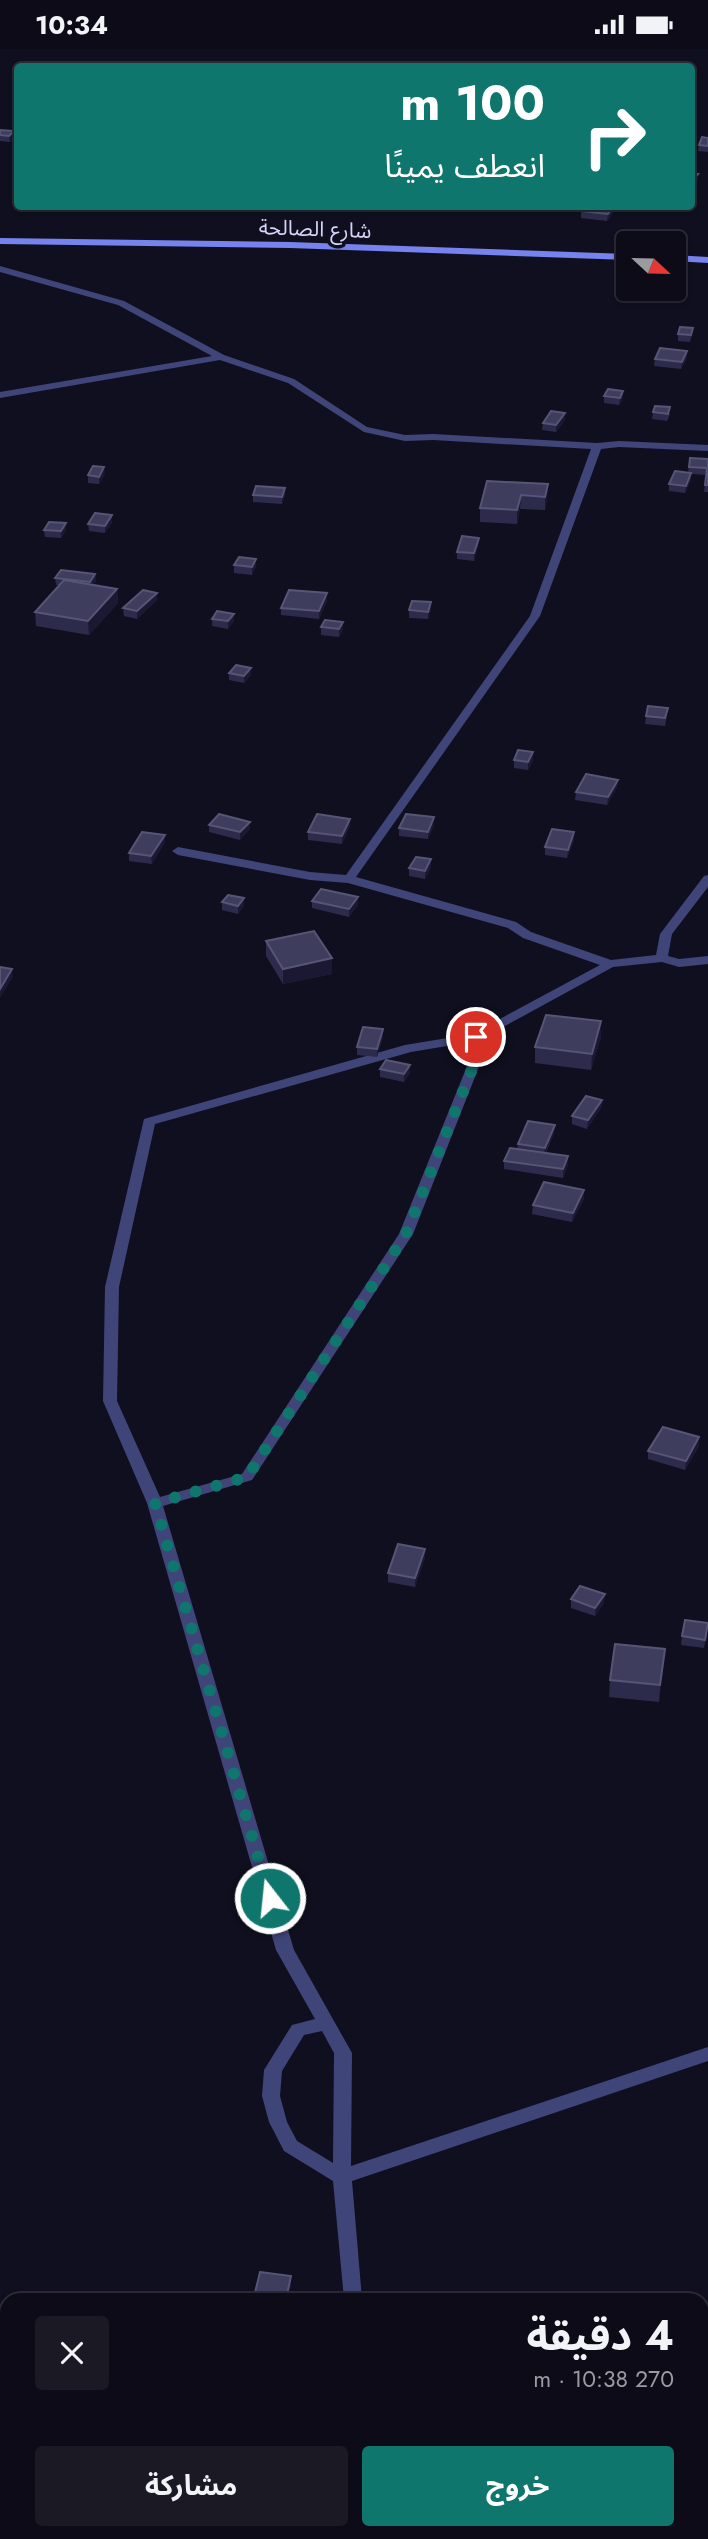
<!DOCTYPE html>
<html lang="ar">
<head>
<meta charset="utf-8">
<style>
	:root { --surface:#0c0b17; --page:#1a1924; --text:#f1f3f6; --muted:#9a9ba1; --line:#2c2b36; --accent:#0f766e }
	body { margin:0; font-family:Jost,"Noto Sans Arabic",sans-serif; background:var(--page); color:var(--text); direction:rtl; height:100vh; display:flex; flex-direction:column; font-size:26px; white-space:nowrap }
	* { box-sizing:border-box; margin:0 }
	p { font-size:23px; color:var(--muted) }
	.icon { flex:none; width:38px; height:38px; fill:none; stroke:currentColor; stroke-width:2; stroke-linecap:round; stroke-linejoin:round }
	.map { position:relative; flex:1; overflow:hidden; direction:ltr }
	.panel { position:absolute; left:0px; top:2244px; width:709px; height:247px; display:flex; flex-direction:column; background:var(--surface); border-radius:21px 21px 0 0; box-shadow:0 2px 5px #0004,0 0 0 2px var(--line); direction:rtl }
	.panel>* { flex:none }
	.top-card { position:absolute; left:14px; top:14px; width:681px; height:147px; border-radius:7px; box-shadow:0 2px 5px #0004,0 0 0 2px var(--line); direction:rtl; background:#0f766e; color:#fff; overflow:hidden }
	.needle { width:46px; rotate:112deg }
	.buttons { position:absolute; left:616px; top:182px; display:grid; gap:14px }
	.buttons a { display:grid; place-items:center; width:70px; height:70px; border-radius:7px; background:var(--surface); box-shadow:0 2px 5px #0004,0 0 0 2px var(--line); font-size:35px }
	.pin { position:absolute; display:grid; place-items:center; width:60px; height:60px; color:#fff; margin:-30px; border:4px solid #fff; border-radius:50%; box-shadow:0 2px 7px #0007 }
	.me { position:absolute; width:77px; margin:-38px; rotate:344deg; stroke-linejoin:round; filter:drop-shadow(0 0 5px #0008) }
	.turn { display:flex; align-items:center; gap:24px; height:147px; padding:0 35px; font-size:32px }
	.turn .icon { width:91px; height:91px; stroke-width:2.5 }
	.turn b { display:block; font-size:49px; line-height:60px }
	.round { display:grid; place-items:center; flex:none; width:74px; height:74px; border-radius:7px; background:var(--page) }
	.head { display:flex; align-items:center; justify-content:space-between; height:119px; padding:0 35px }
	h1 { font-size:42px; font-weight:700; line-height:52px }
	.primary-button { display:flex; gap:14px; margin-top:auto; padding:14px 35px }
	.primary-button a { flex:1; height:80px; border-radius:7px; background:var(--accent); color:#fff; font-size:28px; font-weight:700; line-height:80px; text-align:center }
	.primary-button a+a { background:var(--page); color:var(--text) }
	.status { display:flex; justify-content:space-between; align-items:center; height:49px; padding:0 35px; background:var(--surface); direction:ltr }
	.status svg { height:19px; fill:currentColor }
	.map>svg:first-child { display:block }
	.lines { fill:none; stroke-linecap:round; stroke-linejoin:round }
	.street { fill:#404579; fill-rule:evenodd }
	.secondary { fill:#7682ee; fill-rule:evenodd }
	.wall { fill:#2d2b4b }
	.shaded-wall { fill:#1a1832 }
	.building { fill:#3e3d5e; stroke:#565576; stroke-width:2 }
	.route { stroke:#0f766e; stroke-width:12; stroke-dasharray:0 21.6 }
	.labels { text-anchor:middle; stroke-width:7; stroke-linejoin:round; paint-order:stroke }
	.far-street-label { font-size:21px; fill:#d3d4fa; stroke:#100f1f }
</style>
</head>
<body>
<div class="status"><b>10:34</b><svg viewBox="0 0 49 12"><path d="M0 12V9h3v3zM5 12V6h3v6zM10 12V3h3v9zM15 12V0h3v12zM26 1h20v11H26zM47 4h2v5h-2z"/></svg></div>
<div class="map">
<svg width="708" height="2490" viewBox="0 0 708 2490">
	<rect width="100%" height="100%" fill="#100f1f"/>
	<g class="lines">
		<!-- street -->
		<g class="street">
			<path d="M0,217l124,35 100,54 70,24 73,48 38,8 28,-1 164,9 22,-2 89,4v6l-89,-4 -18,2 -61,167 -184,261 160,45 15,10 80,28 45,-5 4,-21 44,-58 4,-1v12l-36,47 -4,22 11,3 29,-3v8l-29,3 -17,-5 -49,5 -130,71 3,11 -73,185 -161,246 -89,26 131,444 58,103 -1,113 357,-119v14l-356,120 10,118h-18l-11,-118 -49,-30 -15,-29 -7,-26 2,-26 28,-45 23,-6 -39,-69 -129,-447 -44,-102 2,-114 39,-168 261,-74 67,-11 128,-69 -77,-27 -15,-10 -160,-45 -38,-3 -132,-25 -6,-4 6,-4 132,25 36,3 184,-259 61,-167 -158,-9 -28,1 -41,-9 -76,-49 -68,-23 -220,38v-6l212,-36 -94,-51 -118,-33zM471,993l3,7 -75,185 -157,240 -82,23 -43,-96 2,-114 36,-163 256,-72zM322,1982l12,22 -1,110 -36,-22 -10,-19 -7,-26 2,-25 22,-36z"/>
			<path d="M364,2483h20l1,7h-20z"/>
		</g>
		<!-- secondary -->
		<g class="secondary">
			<path d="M0,189l290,4 338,12v6l-338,-12 -290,-4z"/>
			<path d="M674,206l34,2v6l-34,-2z"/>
		</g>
	</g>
	<!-- wall -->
	<g class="wall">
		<path d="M0,81l14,1v7l-4,4 -10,-1z"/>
		<path d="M708,89v14l-10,-1 1,-6z"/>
		<path d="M581,162l32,2 -6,8 -26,-3z"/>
		<path d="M678,285l14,1 -2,7 -12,-1z"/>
		<path d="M687,302v7l-6,11 -27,-3 1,-7z"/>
		<path d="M623,342v7l-4,7 -15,-2v-7z"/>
		<path d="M653,363l17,2 -3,7 -15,-2z"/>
		<path d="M565,371l-9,12 -14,-2 1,-7z"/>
		<path d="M690,409l18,1v33h-4l2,-17 -15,-1v6l-6,13 -16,-2v-7l19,-11z"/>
		<path d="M105,425l-6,10 -11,-1v-8z"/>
		<path d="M548,435l-1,14 -2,12 -25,-1 -3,15 -37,-2v-14z"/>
		<path d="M253,446h32l-3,9 -29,-2z"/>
		<path d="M112,466v7l-7,11 -16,-2 -1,-7z"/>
		<path d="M66,474v7l-5,8 -16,-1 -1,-7z"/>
		<path d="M478,496l-4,16 -17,-2v-7z"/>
		<path d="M256,510v7l-4,9 -18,-2v-8z"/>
		<path d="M95,525l1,7 -3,4 24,4 1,14 -29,32 -53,-9 -1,-14 24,-27h-3l-1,-7z"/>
		<path d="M157,544v7l-20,19 -13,-3 -1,-8z"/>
		<path d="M327,544v8l-8,18 -38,-4v-7z"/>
		<path d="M409,561h22l-3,9 -19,-1z"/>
		<path d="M234,565v7l-6,8 -16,-3v-7z"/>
		<path d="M343,573v7l-4,8 -18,-2v-8z"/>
		<path d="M229,624l22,2 -7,8 -15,-3z"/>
		<path d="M667,666l-2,11 -20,-2 1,-8z"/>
		<path d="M533,703v8l-5,10 -14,-2v-8z"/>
		<path d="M617,738l-10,18 -32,-5 1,-8z"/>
		<path d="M434,768v8l-6,14 -29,-3v-8z"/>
		<path d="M209,776l41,4 -10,11 -31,-8z"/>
		<path d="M350,777l-8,18 -34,-4v-8z"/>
		<path d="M574,791l-7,18 -22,-3v-8z"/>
		<path d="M165,793l-13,22 -23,-3v-8z"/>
		<path d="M431,810v8l-6,12 -16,-3v-8z"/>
		<path d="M244,849v8l-6,8 -16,-4v-8z"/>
		<path d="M312,852l46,4 -9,12 -37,-9z"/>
		<path d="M266,892l66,33 -49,10 -17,-28z"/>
		<path d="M383,988l-6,20 -20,-2v-8z"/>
		<path d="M601,988l-10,33 -56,-7v-16z"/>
		<path d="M380,1020l30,4 -6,9 -24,-5z"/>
		<path d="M602,1051l-1,8 -14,21 -15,-5v-8z"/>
		<path d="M554,1084l-8,20 22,3v9l-5,13 -59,-9v-8l13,-12 1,-5z"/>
		<path d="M584,1141v9l-12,23 -40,-8 1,-9z"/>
		<path d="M699,1388v9l-14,24 -37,-11v-8z"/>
		<path d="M425,1509l-10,29 -27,-5v-9z"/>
		<path d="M571,1550l33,4 -9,13 -24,-8z"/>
		<path d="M707,1582l-3,17 -23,-3 1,-9z"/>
		<path d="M665,1600l-6,53 -50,-5 1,-17z"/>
		<path d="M291,2227v9l-3,14h-34v-2z"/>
	</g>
	<!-- shaded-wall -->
	<g class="shaded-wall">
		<path d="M14,82v7l-4,4 -1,-6z"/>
		<path d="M698,125v6l-7,8v-6z"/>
		<path d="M613,158v6l-6,8 1,-7z"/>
		<path d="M687,302v7l-6,11 1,-7z"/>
		<path d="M623,342v7l-4,7 1,-7z"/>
		<path d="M565,364v7l-9,12v-7z"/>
		<path d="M104,418l1,7 -6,10v-7z"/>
		<path d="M691,424v7l-6,13 1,-7z"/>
		<path d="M548,435l-1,14 -2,12v-13z"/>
		<path d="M285,439v7l-3,9v-7z"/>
		<path d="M521,446l-1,14 -3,15v-14z"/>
		<path d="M112,466v7l-7,11v-7z"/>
		<path d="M66,474v7l-5,8v-7z"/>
		<path d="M479,489l-1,7 -4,16v-8z"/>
		<path d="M256,510v7l-4,9v-8z"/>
		<path d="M95,525l1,7 -6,8v-7z"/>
		<path d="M117,540l1,14 -29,32 -1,-14z"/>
		<path d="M157,544v7l-20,19v-8z"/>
		<path d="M327,544v8l-8,18v-8z"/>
		<path d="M431,553v8l-3,9v-7z"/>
		<path d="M234,565v7l-6,8v-8z"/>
		<path d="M343,573v7l-4,8v-8z"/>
		<path d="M251,619v7l-7,8v-7z"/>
		<path d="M533,703v8l-5,10v-8z"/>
		<path d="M618,731l-1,7 -10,18 1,-8z"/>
		<path d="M434,768v8l-6,14v-7z"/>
		<path d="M350,770v7l-8,18v-8z"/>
		<path d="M250,773v7l-10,11v-8z"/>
		<path d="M574,783v8l-7,18 1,-8z"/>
		<path d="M165,786v7l-13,22 -1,-8z"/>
		<path d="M431,810v8l-6,12v-8z"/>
		<path d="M358,848v8l-9,12v-8z"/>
		<path d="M244,849v8l-6,8v-8z"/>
		<path d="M332,909v16l-49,10v-15z"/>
		<path d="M12,920l1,8 -13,21v-9z"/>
		<path d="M601,972v16l-10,33 1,-16z"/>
		<path d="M383,980v8l-6,20v-8z"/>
		<path d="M410,1016v8l-6,9v-8z"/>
		<path d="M602,1051l-1,8 -14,21 1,-9z"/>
		<path d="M555,1076l-1,8 -10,23 1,-8z"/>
		<path d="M568,1107v9l-5,13v-9z"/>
		<path d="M584,1141v9l-12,23 1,-9z"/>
		<path d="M699,1388v9l-14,24 1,-9z"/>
		<path d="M425,1500v9l-10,29v-9z"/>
		<path d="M605,1545l-1,9 -9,13v-8z"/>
		<path d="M665,1600l-2,17 -4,36 1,-17z"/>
		<path d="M291,2227v9l-3,14h-2z"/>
	</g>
	<!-- building -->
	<g class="building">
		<path d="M0,81l14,1 -5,5 -9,-1z"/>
		<path d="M702,88l6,1v8l-9,-1z"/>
		<path d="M691,124l7,1 -7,8z"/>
		<path d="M585,158h28l-5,7 -27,-3z"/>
		<path d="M680,278l13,1 -2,7 -13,-1z"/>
		<path d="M660,299l27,3 -5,11 -27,-3z"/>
		<path d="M608,340l15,2 -3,7 -16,-2z"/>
		<path d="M655,357l15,1 -2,7 -15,-2z"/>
		<path d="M551,362l14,2 -9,12 -13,-2z"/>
		<path d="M690,409l18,1v26h-3l2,-17 -18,-1z"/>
		<path d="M93,417l11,1 -5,10 -11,-2z"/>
		<path d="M675,422l16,2 -5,13 -17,-2z"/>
		<path d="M487,432l61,3 -3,13 -24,-2 -4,15 -37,-2z"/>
		<path d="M256,437l29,2 -3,9 -29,-2z"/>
		<path d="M95,464l17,2 -7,11 -17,-2z"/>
		<path d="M49,473l17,1 -5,8 -17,-1z"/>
		<path d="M462,487l17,2 -5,15 -17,-1z"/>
		<path d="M239,508l17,2 -4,8 -18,-2z"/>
		<path d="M61,521l34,4 -5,8 -35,-4z"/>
		<path d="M64,531l53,9 -29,32 -53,-9z"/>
		<path d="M143,541l14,3 -20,18 -14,-3z"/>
		<path d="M289,541l38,3 -8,18 -38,-3z"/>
		<path d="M412,552l19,1 -3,10 -19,-2z"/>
		<path d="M217,562l17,3 -6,7 -16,-2z"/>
		<path d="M325,571l18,2 -4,7 -18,-2z"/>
		<path d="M236,616l15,3 -7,8 -15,-3z"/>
		<path d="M648,657l20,2 -3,10 -19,-2z"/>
		<path d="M518,701l15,2 -5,10 -14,-2z"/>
		<path d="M586,725l32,6 -10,17 -32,-5z"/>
		<path d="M219,765l31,8 -10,10 -31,-7z"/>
		<path d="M317,765l33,5 -8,17 -34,-4z"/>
		<path d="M406,765l28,3 -6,15 -29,-4z"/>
		<path d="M552,780l22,3 -6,18 -23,-3z"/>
		<path d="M142,783l23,3 -14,21 -22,-3z"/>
		<path d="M416,808l15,2 -6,12 -16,-3z"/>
		<path d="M321,840l37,8 -9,12 -37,-8z"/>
		<path d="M228,846l16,3 -6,8 -16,-4z"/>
		<path d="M314,882l18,27 -49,11 -17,-28z"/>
		<path d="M0,918l12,2 -12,20z"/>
		<path d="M546,966l55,6 -9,33 -57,-7z"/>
		<path d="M363,978l20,2 -6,20 -20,-2z"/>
		<path d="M386,1011l24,5 -6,9 -24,-5z"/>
		<path d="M586,1047l16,4 -14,20 -16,-4z"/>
		<path d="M528,1072l27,4 -10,23 -27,-4z"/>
		<path d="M510,1099l58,8 -5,13 -59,-8z"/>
		<path d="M544,1133l40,8 -11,23 -40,-8z"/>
		<path d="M663,1378l36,10 -13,24 -38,-10z"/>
		<path d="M398,1495l27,5 -10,29 -27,-5z"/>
		<path d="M580,1537l25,8 -10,14 -24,-9z"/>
		<path d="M685,1571l23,3 -3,17 -23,-4z"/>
		<path d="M615,1595l50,5 -5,36 -50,-5z"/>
		<path d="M260,2223l31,4 -5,23h-13l-19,-2z"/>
	</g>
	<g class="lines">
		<!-- route -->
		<path class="route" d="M270,1849l-115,-395 92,-26 159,-243 74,-185 -4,-12"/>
	</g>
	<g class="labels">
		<!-- far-street labels -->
		<g class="far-street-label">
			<text transform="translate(315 180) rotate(2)" y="7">شارع الصالحة</text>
		</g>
	</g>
</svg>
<div class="buttons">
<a><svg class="needle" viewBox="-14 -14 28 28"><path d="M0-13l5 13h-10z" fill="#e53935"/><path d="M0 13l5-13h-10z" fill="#9a9ba1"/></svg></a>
</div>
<div class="pin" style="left:476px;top:988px;background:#d93025"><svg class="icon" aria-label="arrive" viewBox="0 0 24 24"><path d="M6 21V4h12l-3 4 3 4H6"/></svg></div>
<svg class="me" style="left:270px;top:1849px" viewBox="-20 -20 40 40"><circle r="17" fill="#0f766e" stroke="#fff" stroke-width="3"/><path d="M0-11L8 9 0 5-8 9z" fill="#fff"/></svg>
<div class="top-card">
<div class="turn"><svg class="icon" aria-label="right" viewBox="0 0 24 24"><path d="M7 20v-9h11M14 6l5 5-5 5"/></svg><div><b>100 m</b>انعطف يمينًا</div></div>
</div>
<section class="panel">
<div class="head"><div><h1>4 دقيقة</h1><p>270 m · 10:38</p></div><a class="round"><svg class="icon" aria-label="close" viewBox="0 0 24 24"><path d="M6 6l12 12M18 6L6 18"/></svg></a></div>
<div class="primary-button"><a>خروج</a><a>مشاركة</a></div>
</section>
</div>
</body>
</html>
